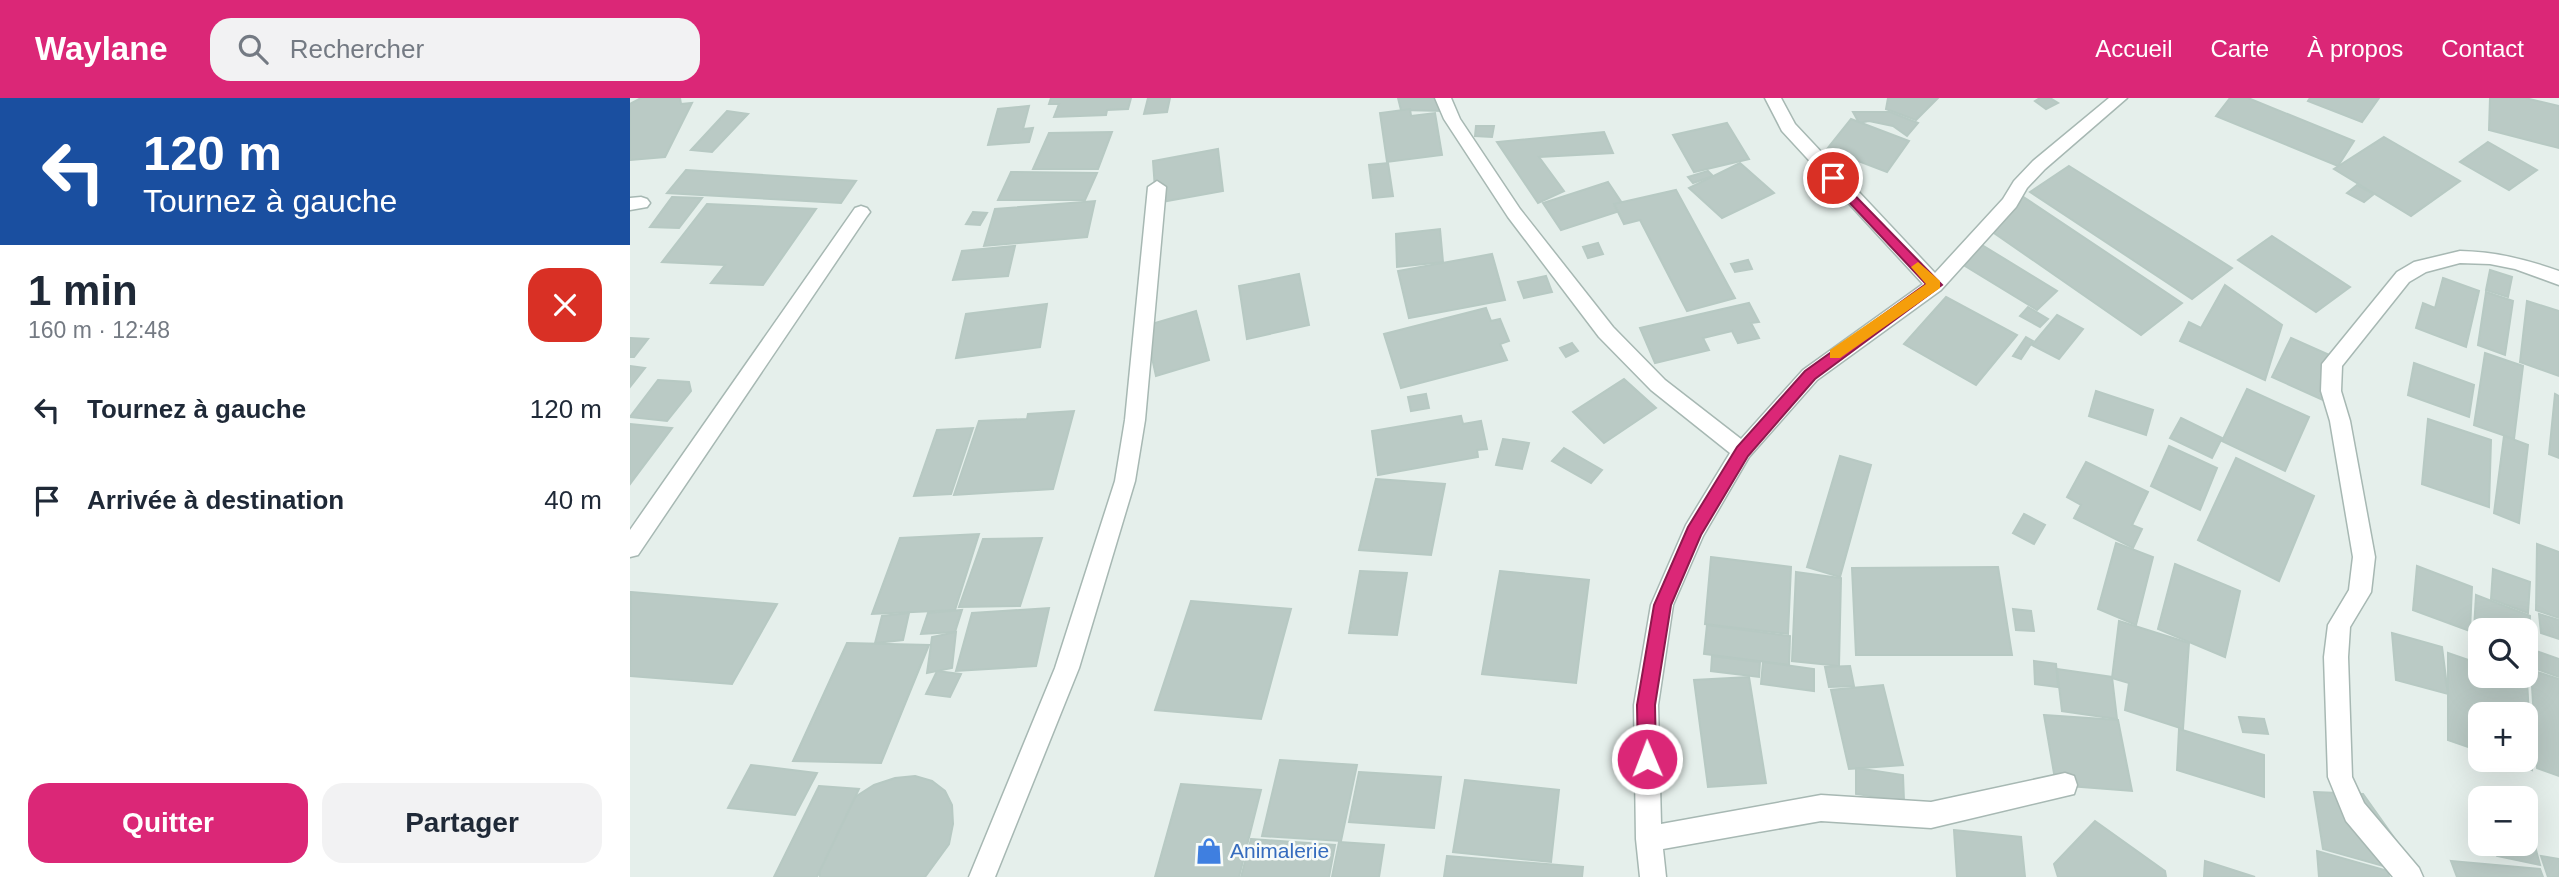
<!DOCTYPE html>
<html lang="fr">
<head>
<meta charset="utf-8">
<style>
	:root { --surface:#fff; --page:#f2f2f3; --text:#1f2937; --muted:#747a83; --accent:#db2777 }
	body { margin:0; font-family:Helvetica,sans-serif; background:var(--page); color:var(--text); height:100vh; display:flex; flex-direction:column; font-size:26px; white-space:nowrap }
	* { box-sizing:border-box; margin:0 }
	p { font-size:23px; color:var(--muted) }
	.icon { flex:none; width:38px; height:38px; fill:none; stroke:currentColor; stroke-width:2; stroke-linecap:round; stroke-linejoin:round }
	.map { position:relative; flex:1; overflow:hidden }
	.side { display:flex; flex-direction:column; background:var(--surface); width:630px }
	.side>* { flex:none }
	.top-card { background:#1a4fa0; color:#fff; overflow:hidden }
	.controls { position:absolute; left:1838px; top:520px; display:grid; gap:14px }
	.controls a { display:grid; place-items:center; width:70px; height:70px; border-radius:14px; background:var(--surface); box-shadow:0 7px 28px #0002; font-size:35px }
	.pin { position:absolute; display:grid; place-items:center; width:60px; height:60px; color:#fff; margin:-30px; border:4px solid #fff; border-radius:50%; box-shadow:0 2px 7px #0007 }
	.me { position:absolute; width:77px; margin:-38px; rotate:359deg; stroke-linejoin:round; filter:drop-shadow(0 0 5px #0008) }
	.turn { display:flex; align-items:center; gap:24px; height:147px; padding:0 28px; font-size:32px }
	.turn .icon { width:91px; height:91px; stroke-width:2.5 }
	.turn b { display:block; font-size:49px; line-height:60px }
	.round { display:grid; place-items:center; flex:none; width:74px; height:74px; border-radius:21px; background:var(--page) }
	.overview { display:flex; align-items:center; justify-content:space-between; height:119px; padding:0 28px }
	h1 { font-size:42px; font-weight:700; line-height:52px }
	.cta { display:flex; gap:14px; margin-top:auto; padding:14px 28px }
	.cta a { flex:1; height:80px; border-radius:21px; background:var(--accent); color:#fff; font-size:28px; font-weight:700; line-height:80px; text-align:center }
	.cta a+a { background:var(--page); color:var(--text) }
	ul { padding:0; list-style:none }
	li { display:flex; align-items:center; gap:21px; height:91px; padding:0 28px }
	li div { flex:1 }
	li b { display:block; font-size:26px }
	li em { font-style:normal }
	header { display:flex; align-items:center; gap:42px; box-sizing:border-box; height:98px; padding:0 35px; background:var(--accent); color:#fff }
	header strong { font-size:33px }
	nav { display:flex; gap:38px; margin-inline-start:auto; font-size:24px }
	.search { width:490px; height:63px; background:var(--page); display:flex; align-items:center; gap:18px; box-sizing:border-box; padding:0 24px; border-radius:21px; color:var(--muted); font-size:26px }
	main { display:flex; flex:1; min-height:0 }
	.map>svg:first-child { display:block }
	.building { fill:#bacac5; stroke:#b7c9c3; stroke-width:2 }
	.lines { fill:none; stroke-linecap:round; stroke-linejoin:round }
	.minor-casing { stroke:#a7b8b3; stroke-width:3 }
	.minor { fill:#fff; fill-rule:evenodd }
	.route { fill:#db2777; stroke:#8e194d; stroke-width:2 }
	.slow { fill:#f59e0b }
	.labels { text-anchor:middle; stroke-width:5; stroke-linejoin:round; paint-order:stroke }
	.near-shop-label { font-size:21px; fill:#366cbe; stroke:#f7fbf9; text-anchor:start }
</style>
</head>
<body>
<header>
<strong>Waylane</strong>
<div class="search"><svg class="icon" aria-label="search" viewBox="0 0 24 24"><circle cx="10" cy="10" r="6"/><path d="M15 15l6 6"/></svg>Rechercher</div>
<nav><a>Accueil</a><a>Carte</a><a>À propos</a><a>Contact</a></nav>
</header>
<main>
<section class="side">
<div class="top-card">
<div class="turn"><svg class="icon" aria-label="left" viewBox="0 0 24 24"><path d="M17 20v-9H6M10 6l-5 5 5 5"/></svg><div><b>120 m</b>Tournez à gauche</div></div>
</div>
<div class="overview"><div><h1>1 min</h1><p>160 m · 12:48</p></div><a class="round" style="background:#d93025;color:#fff"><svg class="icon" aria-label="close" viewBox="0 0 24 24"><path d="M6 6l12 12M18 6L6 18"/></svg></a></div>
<ul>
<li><svg class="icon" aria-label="left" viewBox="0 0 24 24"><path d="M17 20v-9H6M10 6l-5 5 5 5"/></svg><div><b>Tournez à gauche</b></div><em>120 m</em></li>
<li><svg class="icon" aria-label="arrive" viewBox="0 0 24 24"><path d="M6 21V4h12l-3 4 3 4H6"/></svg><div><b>Arrivée à destination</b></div><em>40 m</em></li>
</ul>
<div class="cta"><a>Quitter</a><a>Partager</a></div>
</section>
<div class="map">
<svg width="1929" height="779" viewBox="0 0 1929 779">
	<rect width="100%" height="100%" fill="#e5efeb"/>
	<!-- building -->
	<g class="building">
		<path d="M11,0h39l1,6 11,-1 -27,54 -35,3v-56z"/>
		<path d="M421,0h80l-3,11 -21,1 -1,5 -52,2 5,-13h-10z"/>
		<path d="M518,0h22l-3,14 -23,2z"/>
		<path d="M768,0h40l5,13 -42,-1z"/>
		<path d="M1258,0h50l-22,22 -30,-11z"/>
		<path d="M1410,0h10l8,5 -12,6 -11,-8z"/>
		<path d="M1600,0h18l106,43 -16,25 -122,-50z"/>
		<path d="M1680,0h69l-17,24 -54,-21z"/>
		<path d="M1860,0h35l34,8v42l-70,-18z"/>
		<path d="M399,8l-6,23 10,-1 -4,14 -41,3 10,-36z"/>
		<path d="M780,11l1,7 24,-3 7,42 -55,7 -7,-49z"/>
		<path d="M97,13l21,3 -36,38 -21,-2z"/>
		<path d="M1223,14h37l28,11 -11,13 -14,-10 -24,-5 -10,2z"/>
		<path d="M1221,21l58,22 -22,31 -60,-23z"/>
		<path d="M1097,25l22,36 -55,13 -21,-37z"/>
		<path d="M846,28h18l-2,11 -17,-1z"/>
		<path d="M482,34l-14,37h-65l16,-36z"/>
		<path d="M974,34l9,21 -74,4 25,34 -26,12 -41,-61z"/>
		<path d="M1754,39l76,44 -49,35 -77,-47z"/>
		<path d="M1858,44l49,28 -28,20 -49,-28z"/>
		<path d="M588,51l5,42 -67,12 -3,-42z"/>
		<path d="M758,65l5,33 -20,2 -4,-33z"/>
		<path d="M1110,65l34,30 -52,25 -33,-30z"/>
		<path d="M1439,68l163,102 -40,31 -162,-107z"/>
		<path d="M56,72l170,11 -15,22 -174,-10z"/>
		<path d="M1078,73l5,5 -20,7 -5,-6z"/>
		<path d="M381,74l86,1 -12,27h-87z"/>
		<path d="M978,84l18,27 -65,21 -18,-27z"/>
		<path d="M1727,87l17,9 -10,8 -17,-9z"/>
		<path d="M1046,92l59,108 -48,13 -47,-91 -16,4 -10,-20z"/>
		<path d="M1392,98l160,107 -41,32 -160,-111z"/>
		<path d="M42,99l30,1 -23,30 -29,-1z"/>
		<path d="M465,103l-8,36 -103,9 11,-37z"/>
		<path d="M77,106l109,5 -53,76 -52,-2 14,-18 -63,-3z"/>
		<path d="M343,114l14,1 -7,12 -14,-1z"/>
		<path d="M810,131l3,33 -46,5 -1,-33z"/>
		<path d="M1642,138l78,51 -34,25 -78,-52z"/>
		<path d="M968,145l5,11 -15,4 -5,-11z"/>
		<path d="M1352,147l75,46 -20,19 -77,-47z"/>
		<path d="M385,148l-7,30 -55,4 9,-29z"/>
		<path d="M862,156l13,46 -96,18 -11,-47z"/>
		<path d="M1118,162l4,9 -17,3 -4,-8z"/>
		<path d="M1860,172l22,7 -4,20 -22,-7z"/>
		<path d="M669,176l10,51 -62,14 -8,-53z"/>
		<path d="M916,178l6,16 -28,6 -6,-16z"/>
		<path d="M1813,180l36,13 -13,56 -50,-19 7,-25 12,5z"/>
		<path d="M1595,187l57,40 -17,55 -85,-39 9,-19 12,6z"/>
		<path d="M1856,194l27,9 -8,54 -27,-10z"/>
		<path d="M1316,199l71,38 -41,50 -72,-41z"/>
		<path d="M1897,203l32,10v65l-39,-14z"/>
		<path d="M1119,205l10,19 -8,1 8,15 -21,5 -6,-12 -29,7 6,12 -54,13 -15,-35z"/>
		<path d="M417,206l-7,43 -84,11 10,-44z"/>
		<path d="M1398,209l20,12 -8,8 -20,-11z"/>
		<path d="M856,210l5,13 9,-2 9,22 -9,3 7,16 -106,28 -17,-54z"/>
		<path d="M566,213l13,49 -53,16 -11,-50z"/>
		<path d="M1427,217l26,14 -24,30 -27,-14z"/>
		<path d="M1396,239l7,4 -12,18 -8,-3z"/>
		<path d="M0,240l18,1 -14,18h-4z"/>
		<path d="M1661,240l52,23 -18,40 -53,-24z"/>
		<path d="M942,245l6,8 -12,6 -6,-9z"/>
		<path d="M1855,255l38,13 -9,73 -40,-14z"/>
		<path d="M1784,265l60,22 -5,32 -61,-22z"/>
		<path d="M0,268l15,2 -15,19z"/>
		<path d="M994,281l32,29 -52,35 -31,-31z"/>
		<path d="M28,282l31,2 2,9 -24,30 -37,-4z"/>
		<path d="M1617,291l62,28 -24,54 -63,-30z"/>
		<path d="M1466,293l57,19 -7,25 -57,-19z"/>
		<path d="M796,296l3,14 -18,3 -3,-14z"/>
		<path d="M1925,296l4,2v62l-10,-4z"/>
		<path d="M444,313l-21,78 -99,6 25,-74 48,-2 1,-5z"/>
		<path d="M831,318l2,8 18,-3 6,28 -10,1 1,7 -100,18 -6,-44z"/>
		<path d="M1551,320l41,20 -10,20 -42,-20z"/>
		<path d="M1798,321l63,21 -2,67 -67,-23z"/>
		<path d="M0,326l42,4 -42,56z"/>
		<path d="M343,330l-22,66 -37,2 23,-66z"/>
		<path d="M1874,338l24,9 -9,78 -25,-10z"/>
		<path d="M873,341l26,4 -7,26 -26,-4z"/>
		<path d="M1539,348l48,22 -17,42 -49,-24z"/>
		<path d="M934,350l38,22 -11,13 -39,-22z"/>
		<path d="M1210,358l31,9 -31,112 -33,-10z"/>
		<path d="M1606,360l78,38 -35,85 -81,-41z"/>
		<path d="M1456,364l62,30 -16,33 10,4 -9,19 -59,-30 7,-13 -14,-8z"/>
		<path d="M746,381l69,5 -14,71 -72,-5z"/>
		<path d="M1394,416l21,11 -11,19 -21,-11z"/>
		<path d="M349,436l-24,76 -83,4 28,-76z"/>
		<path d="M412,440l-22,68 -61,1 24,-68z"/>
		<path d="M1486,445l37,14 -17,68 -38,-16z"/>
		<path d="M1907,446l22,8v66l-23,-8z"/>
		<path d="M1081,459l80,10 -3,67 -83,-10z"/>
		<path d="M1545,466l65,27 -15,66 -67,-28z"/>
		<path d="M1787,468l55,21 -2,44 -57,-21z"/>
		<path d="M1368,469l14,88h-156l-4,-87z"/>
		<path d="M1863,471l37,13 -2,31 -37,-14z"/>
		<path d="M730,473l47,2 -10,62 -48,-2z"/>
		<path d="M870,473l89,9 -13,103 -94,-9z"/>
		<path d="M1166,474l45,6 -2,88 -47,-5z"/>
		<path d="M1,494l146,12 -45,80 -102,-8z"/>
		<path d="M1846,497l54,21 -1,34 -4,-1v-19l-51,-1z"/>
		<path d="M561,503l100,8 -30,110 -106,-9z"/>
		<path d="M419,510l-13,58 -80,5 16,-58z"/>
		<path d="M1383,511l18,2 3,20 -18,-1z"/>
		<path d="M332,512l-7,22 -34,2 7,-21z"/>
		<path d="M279,515l-6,27 -28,3 7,-27z"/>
		<path d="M1909,516l20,6v19l-18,-6z"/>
		<path d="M1489,523l70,22 -6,86 -58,-19 4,-27 -17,-5z"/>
		<path d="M1077,527l83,11 -1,29 -85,-11z"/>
		<path d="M326,534l-4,36 -25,5 5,-36z"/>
		<path d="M1762,535l50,14 6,47 -52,-14z"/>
		<path d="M217,545l82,2 -48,118 -88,-2z"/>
		<path d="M1906,553l23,8v18l-22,-8z"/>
		<path d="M1818,555l32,11v12h35l12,4 5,90 -29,-10h22v-46h-45v37l-32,-11z"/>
		<path d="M1082,558l48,6 -1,15 -48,-6z"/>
		<path d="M1404,563l22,3 2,23 -23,-3z"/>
		<path d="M1133,564l51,7v22l-53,-7z"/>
		<path d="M1220,568l4,20 -25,1 -4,-20z"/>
		<path d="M1427,571l55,8 5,42 -55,-8z"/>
		<path d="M1901,572l28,9v97l-22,-8z"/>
		<path d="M307,573l24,3 -11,23 -24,-3z"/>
		<path d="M1119,579l17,106 -58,4 -14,-107z"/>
		<path d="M1253,587l20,80 -54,4 -18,-79z"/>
		<path d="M1414,617l74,5 14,71 -76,-6z"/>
		<path d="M1609,619l25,2 4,15 -25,-2z"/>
		<path d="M1549,631l85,26v42l-87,-27z"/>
		<path d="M650,662l77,5 -16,76 -79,-5z"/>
		<path d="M121,667l66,8 -22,42 -67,-7z"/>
		<path d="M1226,670l47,7 1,26 -48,-7z"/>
		<path d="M729,674l82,5 -7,51 -85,-6z"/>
		<path d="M285,678l17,5 13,10 7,14 1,19 -4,20 -24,33h-105l-1,-23 6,-20 13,-20 17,-17 19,-12 21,-7z"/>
		<path d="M835,682l94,10 -8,72 -98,-10z"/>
		<path d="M551,686l80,6 -22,87h-84z"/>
		<path d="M189,688l40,3 -42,88h-43z"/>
		<path d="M1684,694l49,2 52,73v8l-92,-26z"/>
		<path d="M1896,715l14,52 -43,-9 -4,-12h32z"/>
		<path d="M1465,723l70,50 1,6h-108l-4,-13z"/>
		<path d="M1324,732l67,7 4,40h-68z"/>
		<path d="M621,741l84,6 -6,32h-88z"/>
		<path d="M709,744l45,3 -5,32h-47z"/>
		<path d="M1687,753l71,20 1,6h-70z"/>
		<path d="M817,758l136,11 -1,10h-138z"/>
		<path d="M1911,758l18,3v18h-11z"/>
		<path d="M1575,763l50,16h-51z"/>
		<path d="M1821,763l89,8 3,8h-86z"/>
	</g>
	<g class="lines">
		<defs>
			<g id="minor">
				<path d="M805,0h16l9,21 60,90 93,118 52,53 76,59 62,-69 120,-86 -141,-153 -17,-33h16l14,26 140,149 68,-74 11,-18 19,-20 76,-63h18l-82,71 -18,19 -11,19 -75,83 -124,90 -68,77 -46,79 -30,69 -15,100 3,119 160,-29 110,7 134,-29 9,3 3,9 -3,9 -143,34 -110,-7 -158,28 3,28h-26l-4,-38 -2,-134 17,-100 35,-80 44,-72 -79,-63 -52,-53 -91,-120 -64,-98z"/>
				<path d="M527,83l9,6 -21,233 -10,61 -56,187 -84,209h-26l86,-209 60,-187 10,-61 23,-233z"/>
				<path d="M11,99l6,2 3,4 -3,4 -17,3v-12z"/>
				<path d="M231,108l6,2 3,4 -3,4 -229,339 -8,2v-27l225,-322z"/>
				<path d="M1830,153c36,1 65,8 99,20v14l-44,-16 -25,-5 -30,-1 -34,9 -17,10 -67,84 -1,25 9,30 25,136 -4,35 -21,35 -2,30 4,120 12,26 55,65 4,9h-30l-47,-56 -18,-44 -4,-120 4,-32 21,-35 4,-33 -23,-136 -9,-30 1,-27 75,-92 17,-10z"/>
			</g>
		</defs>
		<!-- minor casing -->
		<use href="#minor" class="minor-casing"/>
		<!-- minor -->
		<use href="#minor" class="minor"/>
	</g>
	<!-- route -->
	<path class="route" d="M1203,75l109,112 -127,94 -67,77 -47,79 -30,70 -16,100 1,54 -2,6 -7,3 -6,-3 -3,-6 -1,-54 17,-100 34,-78 49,-80 68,-76 121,-87 -97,-103 -2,-3z"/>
	<!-- slow -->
	<path class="slow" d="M1288,164l22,19v7l-100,70h-10v-8l96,-66 -15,-17z"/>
	<!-- icons -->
	<defs>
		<symbol id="shop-bare" viewBox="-9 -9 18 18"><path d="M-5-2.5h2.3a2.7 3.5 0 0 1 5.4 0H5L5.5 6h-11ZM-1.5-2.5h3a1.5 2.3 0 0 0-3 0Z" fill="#3f7fe0" stroke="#f7fbf9" stroke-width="2.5" paint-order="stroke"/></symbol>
	</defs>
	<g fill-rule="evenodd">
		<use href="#shop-bare" x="560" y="734" width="38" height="38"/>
	</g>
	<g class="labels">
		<!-- near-shop labels -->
		<g class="near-shop-label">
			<text x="600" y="760">Animalerie</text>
		</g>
	</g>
</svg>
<div class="controls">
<a><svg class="icon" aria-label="search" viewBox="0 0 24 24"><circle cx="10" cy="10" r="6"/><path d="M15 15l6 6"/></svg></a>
<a>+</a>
<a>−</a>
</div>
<div class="pin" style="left:1203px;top:80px;background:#d93025"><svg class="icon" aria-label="arrive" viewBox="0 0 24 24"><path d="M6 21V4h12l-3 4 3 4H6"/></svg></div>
<svg class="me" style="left:1017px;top:661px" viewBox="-20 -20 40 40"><circle r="17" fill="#db2777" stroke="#fff" stroke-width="3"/><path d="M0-11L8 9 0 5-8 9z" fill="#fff"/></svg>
</div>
</main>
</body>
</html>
